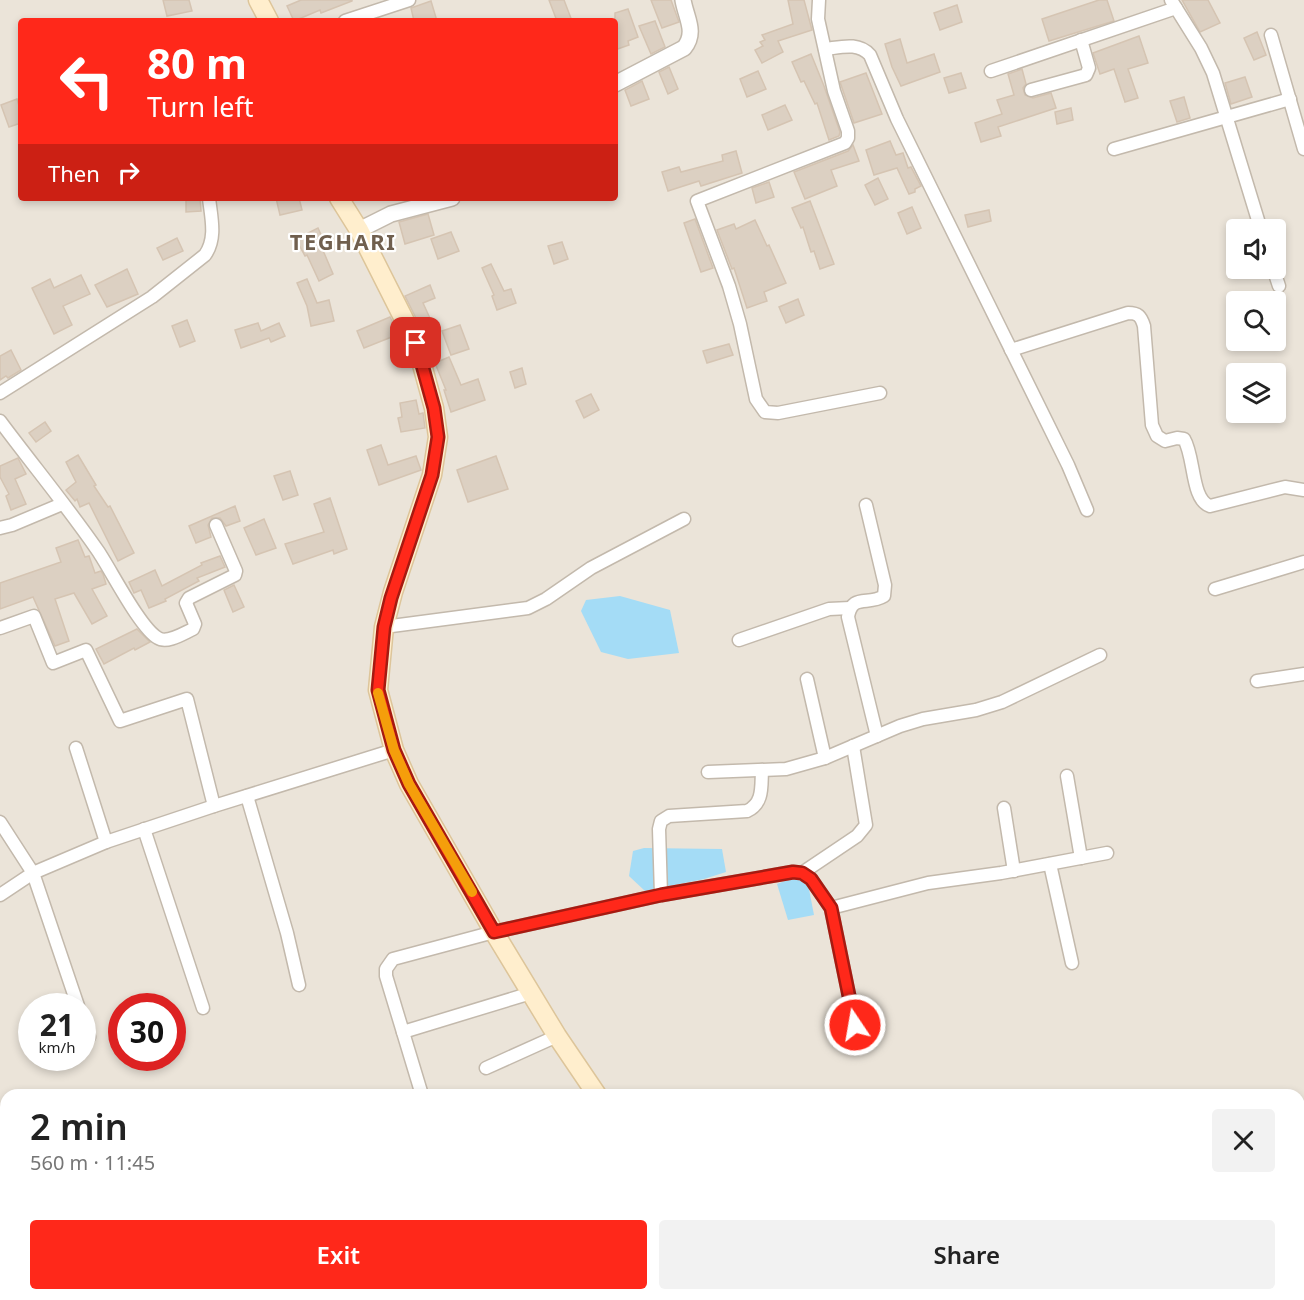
<!DOCTYPE html>
<html lang="en">
<head>
<meta charset="utf-8">
<style>
	:root { --surface:#fff; --page:#f2f2f2; --text:#222; --muted:#767676; --accent:#ff281a }
	body { margin:0; font-family:"Noto Sans",sans-serif; background:var(--page); color:var(--text); height:100vh; display:flex; flex-direction:column; font-size:22px; white-space:nowrap }
	* { box-sizing:border-box; margin:0 }
	p { font-size:20px; color:var(--muted) }
	.icon { flex:none; width:33px; height:33px; fill:none; stroke:currentColor; stroke-width:2; stroke-linecap:round; stroke-linejoin:round }
	.map { position:relative; flex:1; overflow:hidden }
	.sheet { position:absolute; left:0px; top:1089px; width:1305px; height:212px; display:flex; flex-direction:column; background:var(--surface); border-radius:18px 18px 0 0; box-shadow:0 3px 9px #0003 }
	.sheet>* { flex:none }
	.top-card { position:absolute; left:18px; top:18px; width:600px; height:183px; border-radius:6px; box-shadow:0 3px 9px #0003; background:#ff281a; color:#fff; overflow:hidden }
	.buttons { position:absolute; left:1226px; top:219px; display:grid; gap:12px }
	.buttons a { display:grid; place-items:center; width:60px; height:60px; border-radius:6px; background:var(--surface); box-shadow:0 3px 9px #0003; font-size:30px }
	.speed { position:absolute; left:18px; top:993px; display:flex; gap:12px; font-size:30px; font-weight:700; text-align:center }
	.speed>* { display:grid; place-content:center; width:78px; height:78px; border-radius:50%; background:var(--surface); box-shadow:0 3px 9px #0003; line-height:1 }
	.speed small { font-size:15px; font-weight:400 }
	.speed .limit { border:9px solid #d22; background:#fff; color:#111 }
	.pin { position:absolute; display:grid; place-items:center; width:51px; height:51px; color:#fff; margin:-26px; border-radius:12px; box-shadow:0 3px 9px #0006 }
	.me { position:absolute; width:66px; margin:-33px; rotate:348deg; stroke-linejoin:round; filter:drop-shadow(0 0 4px #0008) }
	.turn { display:flex; align-items:center; gap:21px; height:126px; padding:0 30px; font-size:27px }
	.turn .icon { width:78px; height:78px; stroke-width:2.5 }
	.turn b { display:block; font-size:42px; line-height:51px }
	.then { display:flex; align-items:center; height:57px; padding:0 30px; background:#0003; gap:12px; font-size:22px }
	.round { display:grid; place-items:center; flex:none; width:63px; height:63px; border-radius:6px; background:var(--page) }
	.overview { display:flex; align-items:center; justify-content:space-between; height:102px; padding:0 30px }
	h1 { font-size:36px; font-weight:600; line-height:45px }
	.primary-button { display:flex; gap:12px; margin-top:auto; padding:12px 30px }
	.primary-button a { flex:1; height:69px; border-radius:6px; background:var(--accent); color:#fff; font-size:24px; font-weight:600; line-height:69px; text-align:center }
	.primary-button a+a { background:var(--page); color:var(--text) }
	.map>svg:first-child { display:block }
	.residential { fill:#ebe4d9; fill-rule:evenodd }
	.water { fill:#a4dcf6 }
	.building { fill:#dcd0c2; stroke:#d5c4b2; stroke-width:1.5 }
	.lines { fill:none; stroke-linecap:round; stroke-linejoin:round }
	.minor-casing { stroke:#c3b9ac; stroke-width:15 }
	.tertiary-casing { stroke:#c3b9ac; stroke-width:18 }
	.secondary-casing { stroke:#ddc59a; stroke-width:21 }
	.minor { stroke:#fff; stroke-width:12 }
	.tertiary { stroke:#fff; stroke-width:15 }
	.secondary { stroke:#ffeecd; stroke-width:18 }
	.route-casing { stroke:#a61a11; stroke-width:15 }
	.route { stroke:#ff281a; stroke-width:10 }
	.slow { stroke:#f59e0b; stroke-width:10 }
	.labels { text-anchor:middle; stroke-width:4.5; stroke-linejoin:round; paint-order:stroke }
	.district-label { font-size:22px; font-weight:bold; letter-spacing:1.5px; fill:#705f4e; stroke:#fff }
</style>
</head>
<body>
<div class="map">
<svg width="1304" height="1300" viewBox="0 0 1304 1300">
	<rect width="100%" height="100%" fill="#f6f2eb"/>
	<!-- residential -->
	<path class="residential" d="M0,0h1304v1300h-1304zM21,21h594v177h-594zM1236,230h39v38h-39zM1236,302h39v38h-39zM1236,374h39v38h-39zM32,1006h50v52h-50zM122,1006h50v52h-50zM6,1095h1293v199h-1293z"/>
	<!-- water -->
	<g class="water">
		<path d="M620,596l50,14 9,43 -51,6 -27,-7 -20,-41 5,-11z"/>
		<path d="M644,848l78,1 4,23 -22,7 -59,12 -16,-15 4,-25z"/>
		<path d="M795,877l13,7 6,31 -26,5 -11,-36z"/>
	</g>
	<!-- building -->
	<g class="building">
		<path d="M163,0h26l3,11 -25,5z"/>
		<path d="M301,0h51v1l-31,12 -1,-3 -26,11 -7,-15z"/>
		<path d="M549,0h15l8,21h-15z"/>
		<path d="M651,0h20l8,22 -17,6z"/>
		<path d="M788,0h16l8,30 -34,11 5,11 -21,11 -7,-13 8,-4 -3,-4 5,-2 -3,-5 31,-11z"/>
		<path d="M1099,0h8l7,21 -65,20 -7,-22z"/>
		<path d="M1182,0h26l12,23 -20,9z"/>
		<path d="M431,1l6,20h-23l-3,-13z"/>
		<path d="M957,5l5,17 -22,8 -6,-17z"/>
		<path d="M628,9l10,28 -10,4 1,4 -14,5v-37z"/>
		<path d="M655,21l10,26 -14,7 -12,-28z"/>
		<path d="M1257,32l9,23 -12,5 -10,-22z"/>
		<path d="M1139,36l9,27 -20,6 10,29 -13,4 -11,-33 -14,5 -7,-21z"/>
		<path d="M900,39l7,24 27,-9 6,18 -39,14 -9,-19 -7,-23z"/>
		<path d="M811,54l13,32 16,46 -1,4 -10,4 -12,-37 -2,1 -11,-23 -3,1 -9,-20z"/>
		<path d="M669,67l9,22 -10,5 -9,-22z"/>
		<path d="M1022,69l4,15 -3,4 2,7 8,3 18,-5 5,15 -58,19 3,9 -20,6 -6,-19 27,-9 -5,-14 17,-5 -6,-21z"/>
		<path d="M758,71l8,18 -19,8 -7,-18z"/>
		<path d="M866,73l16,41 -28,9 -14,-41z"/>
		<path d="M961,73l5,15 -17,5 -5,-15z"/>
		<path d="M1245,77l7,20 -21,7 -6,-21z"/>
		<path d="M642,81l7,18 -18,7 -6,-16z"/>
		<path d="M1184,97l6,21 -13,4 -7,-21z"/>
		<path d="M17,99l4,13v11l-12,4 -8,-22z"/>
		<path d="M785,105l7,15 -24,10 -6,-15z"/>
		<path d="M1071,108l2,12 -16,4 -2,-12z"/>
		<path d="M890,141l6,14 7,-2 5,15 3,-1 10,19 -6,3v3l-6,2 -12,-26 -23,7 -8,-25z"/>
		<path d="M853,145l6,16 -28,9 6,16 -32,13 -11,-27 54,-21z"/>
		<path d="M736,151l6,22 -41,13 -2,-5 -31,10 -6,-19 17,-5 2,5 42,-11 -1,-6z"/>
		<path d="M878,178l10,21 -13,6 -10,-20z"/>
		<path d="M769,182l5,15 -18,6 -4,-15z"/>
		<path d="M186,198h14l1,13 -15,1z"/>
		<path d="M276,198h23l3,12 -22,5z"/>
		<path d="M810,201l24,63 -14,5 -6,-18 -3,1 -8,-25 -2,1 -9,-20z"/>
		<path d="M912,207l9,21 -14,6 -9,-21z"/>
		<path d="M989,210l2,11 -23,6 -3,-12z"/>
		<path d="M428,214l6,21 -29,9 -6,-22z"/>
		<path d="M695,219l18,49 -12,4 -17,-49z"/>
		<path d="M755,220l12,26 2,-1 17,38 -22,9 3,9 -20,7 -13,-40 -2,1 -15,-39 17,-6 2,5z"/>
		<path d="M318,228l8,18 -4,2 11,26 -14,7 -12,-26 -2,1 -9,-17z"/>
		<path d="M451,232l8,19 -21,8 -7,-20z"/>
		<path d="M177,238l6,13 -20,9 -6,-12z"/>
		<path d="M562,242l6,17 -14,5 -6,-18z"/>
		<path d="M491,264l13,27 7,-2 5,14 -19,7 -5,-14 2,-1 -12,-27z"/>
		<path d="M127,269l11,25 -31,13 -12,-22z"/>
		<path d="M81,275l9,19 -27,12 9,19 -18,9 -22,-46 18,-9 4,9z"/>
		<path d="M307,279l10,24 12,-3 5,21 -23,5 -4,-20 -10,-23z"/>
		<path d="M430,285l5,13 -12,5 10,22 -11,5 -17,-34z"/>
		<path d="M798,299l6,16 -18,8 -7,-16z"/>
		<path d="M390,317l9,17 -35,14 -7,-17z"/>
		<path d="M187,320l8,21 -15,6 -8,-21z"/>
		<path d="M258,323l3,8 18,-8 6,13 -14,6 -2,-4 -28,10 -6,-18z"/>
		<path d="M460,325l9,24 -18,6 -9,-24z"/>
		<path d="M729,344l4,11 -26,8 -4,-12z"/>
		<path d="M11,350l10,20 -13,8 -2,-2 -6,4v-24z"/>
		<path d="M449,357l12,28 17,-6 7,21 -34,12 -7,-22h2l-11,-27z"/>
		<path d="M522,368l4,16 -11,4 -5,-16z"/>
		<path d="M591,394l8,16 -15,8 -8,-17z"/>
		<path d="M416,400l3,14 4,-1 2,15 -24,4 -3,-14 4,-1 -2,-14z"/>
		<path d="M45,422l6,9 -15,11 -7,-9z"/>
		<path d="M381,445l7,20 28,-9 5,14 -42,15 -12,-35z"/>
		<path d="M78,455l18,30 -2,1 14,21 2,-1 24,47 -16,8 -29,-58 -9,4 -3,-8 -2,2 -9,-11 10,-8 -10,-20z"/>
		<path d="M496,456l12,33 -40,13 -11,-32z"/>
		<path d="M18,458l8,16 -11,5 11,25 -15,6 -5,-14 3,-2 -9,-17v-11z"/>
		<path d="M290,471l8,24 -15,5 -9,-24z"/>
		<path d="M330,498l17,51 -13,5 -1,-4 -40,14 -8,-20 39,-12 -10,-28z"/>
		<path d="M235,506l5,15 -14,5 -6,-8h-8l-4,7 3,12 -15,6 -7,-17z"/>
		<path d="M264,519l12,29 -20,7 -12,-27z"/>
		<path d="M78,540l7,17 4,-1 6,17 6,-2 2,3 3,10 -14,5 15,27 -15,8 -18,-31 -19,6 14,42 -14,5 -22,-49 -33,12v-26l61,-21 -5,-14z"/>
		<path d="M220,556l5,11 -28,11 2,3 -34,18 1,2 -17,7 -8,-18 -7,3 -5,-11 26,-12 7,16 40,-21 -1,-2z"/>
		<path d="M234,585l10,22 -11,5 -9,-22z"/>
		<path d="M137,629l13,13 -15,8 -1,-2 -30,16 -8,-15z"/>
	</g>
	<g class="lines">
		<defs>
			<g id="minor">
				<path d="M819,0l-1,19 16,72 14,40v7l-3,5 -148,58 32,85 11,38 16,75 9,13 13,1 102,-20"/>
				<path d="M1171,0l30,48 12,25 48,157"/>
				<path d="M345,21l64,-21"/>
				<path d="M1271,35l33,114"/>
				<path d="M825,49c17,-2 33,-7 45,6l27,64 171,346 19,45"/>
				<path d="M991,71l185,-63"/>
				<path d="M1031,90l55,-15 3,-7 -8,-28"/>
				<path d="M1114,149l176,-50"/>
				<path d="M1273,268l6,18"/>
				<path d="M1011,350l117,-37c10,0 13,3 16,13l8,99 5,11 8,5 12,-3 7,1c11,18 7,61 26,67l75,-19 19,3"/>
				<path d="M0,393l152,-96 53,-42c12,-17 6,-38 4,-57"/>
				<path d="M0,421c32,43 67,85 98,130 13,19 42,77 60,87 9,6 26,-5 35,-9l2,-5 -9,-21 3,-5 46,-23 1,-4 -20,-46"/>
				<path d="M866,505l19,80 -1,11c-16,10 -32,-3 -36,21l29,119"/>
				<path d="M0,528l12,-3 50,-21"/>
				<path d="M1215,589l89,-27"/>
				<path d="M384,627l144,-19 18,-9 45,-31 93,-49"/>
				<path d="M0,628l34,-12 19,47 33,-13 34,71 67,-22 27,107"/>
				<path d="M739,640l90,-31 21,-1"/>
				<path d="M807,679l18,79"/>
				<path d="M1257,681l47,-7"/>
				<path d="M76,748l30,94"/>
				<path d="M708,772l78,-3 39,-11 75,-32 23,-7 53,-9 26,-8 98,-47"/>
				<path d="M1067,776l14,82"/>
				<path d="M247,796l40,137 12,52"/>
				<path d="M1004,808l10,63"/>
				<path d="M0,822l33,51 45,133"/>
				<path d="M144,829l59,179"/>
				<path d="M1050,864l22,99"/>
				<path d="M802,873l55,-37 9,-11 -13,-79"/>
				<path d="M0,895l33,-22 73,-31 108,-36 180,-56"/>
				<path d="M661,895l-2,-66 2,-8 8,-5 78,-5c17,-8 14,-25 15,-41"/>
				<path d="M831,908l97,-25 73,-10 106,-20"/>
				<path d="M82,1019l7,18"/>
				<path d="M403,1032l128,-39"/>
				<path d="M486,1068l71,-32"/>
				<path d="M422,1095l-36,-119v-7l7,-10 101,-27 167,-37 132,-23 9,1 9,6 20,29 24,117"/>
				<path d="M0,1278l6,-1"/>
				<path d="M48,1294l3,6"/>
				<path d="M268,1294l1,6"/>
				<path d="M433,1294l4,6"/>
				<path d="M463,1294v6"/>
				<path d="M1079,1294l1,6"/>
			</g>
			<g id="tertiary">
				<path d="M615,84l69,-36c13,-16 2,-30 -1,-48"/>
				<path d="M359,230l32,-16 61,-16"/>
			</g>
			<g id="secondary">
				<path d="M258,0l11,21"/>
				<path d="M339,198l20,32 57,113 18,65 4,29 -6,38 -39,117 -9,35 -6,63 16,60 15,34 85,148 63,104 40,59"/>
				<path d="M723,1294l3,6"/>
			</g>
		</defs>
		<!-- minor casing -->
		<use href="#minor" class="minor-casing"/>
		<!-- tertiary casing -->
		<use href="#tertiary" class="tertiary-casing"/>
		<!-- secondary casing -->
		<use href="#secondary" class="secondary-casing"/>
		<!-- minor -->
		<use href="#minor" class="minor"/>
		<!-- tertiary -->
		<use href="#tertiary" class="tertiary"/>
		<!-- secondary -->
		<use href="#secondary" class="secondary"/>
	</g>
	<g class="lines">
		<defs>
			<path id="route" d="M416,343l18,65 4,29 -6,38 -41,123 -7,29 -6,63 16,60 15,34 85,148 167,-37 132,-23 9,1 9,6 20,29 24,117"/>
		</defs>
		<!-- route casing -->
		<use href="#route" class="route-casing"/>
		<!-- route -->
		<use href="#route" class="route"/>
		<!-- slow -->
		<path class="slow" d="M378,693l16,57 15,34 63,108"/>
	</g>
	<g class="labels">
		<!-- district labels -->
		<g class="district-label">
			<text x="343" y="250">TEGHARI</text>
		</g>
	</g>
</svg>
<div class="buttons">
<a><svg class="icon" aria-label="sound" viewBox="0 0 24 24"><path d="M4 9h4l5-4v14l-5-4H4zM17 9q2 3 0 6"/></svg></a>
<a><svg class="icon" aria-label="search" viewBox="0 0 24 24"><circle cx="10" cy="10" r="6"/><path d="M15 15l6 6"/></svg></a>
<a><svg class="icon" aria-label="layers" viewBox="0 0 24 24"><path d="M12 4l9 5-9 5-9-5zM3 14l9 5 9-5"/></svg></a>
</div>
<div class="speed"><div>21<small>km/h</small></div><div class="limit">30</div></div>
<div class="pin" style="left:416px;top:343px;background:#d93025"><svg class="icon" aria-label="arrive" viewBox="0 0 24 24"><path d="M6 21V4h12l-3 4 3 4H6"/></svg></div>
<svg class="me" style="left:855px;top:1025px" viewBox="-20 -20 40 40"><circle r="17" fill="#ff281a" stroke="#fff" stroke-width="3"/><path d="M0-11L8 9 0 5-8 9z" fill="#fff"/></svg>
<div class="top-card">
<div class="turn"><svg class="icon" aria-label="left" viewBox="0 0 24 24"><path d="M17 20v-9H6M10 6l-5 5 5 5"/></svg><div><b>80 m</b>Turn left</div></div>
<div class="then">Then<svg class="icon" aria-label="right" viewBox="0 0 24 24"><path d="M7 20v-9h11M14 6l5 5-5 5"/></svg></div>
</div>
<section class="sheet">
<div class="overview"><div><h1>2 min</h1><p>560 m · 11:45</p></div><a class="round"><svg class="icon" aria-label="close" viewBox="0 0 24 24"><path d="M6 6l12 12M18 6L6 18"/></svg></a></div>
<div class="primary-button"><a>Exit</a><a>Share</a></div>
</section>
</div>
</body>
</html>
